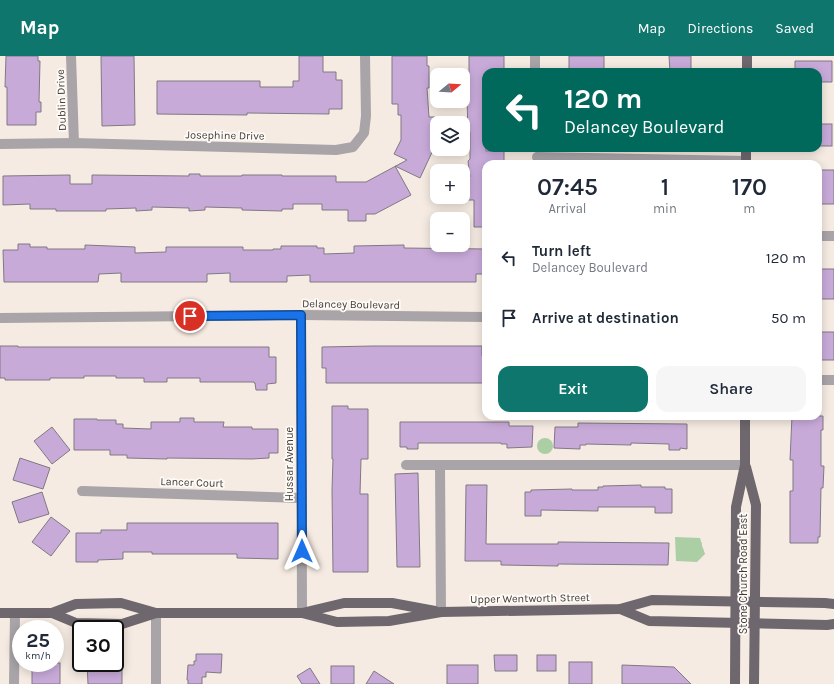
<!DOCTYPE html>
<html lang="en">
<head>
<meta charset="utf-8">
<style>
	:root { --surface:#fff; --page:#f6f6f7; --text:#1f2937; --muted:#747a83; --accent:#0f766e }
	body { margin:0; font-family:Karla,sans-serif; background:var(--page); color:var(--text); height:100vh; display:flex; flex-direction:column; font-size:15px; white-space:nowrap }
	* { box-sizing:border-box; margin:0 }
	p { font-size:13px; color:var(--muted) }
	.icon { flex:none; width:22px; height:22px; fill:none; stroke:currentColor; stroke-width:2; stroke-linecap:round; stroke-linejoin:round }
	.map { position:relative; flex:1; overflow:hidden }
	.sheet { position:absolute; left:482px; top:104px; width:340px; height:260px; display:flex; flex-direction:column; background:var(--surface); border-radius:12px; box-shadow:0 2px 10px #0003 }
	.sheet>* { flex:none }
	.guide { position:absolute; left:482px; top:12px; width:340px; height:84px; border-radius:12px; box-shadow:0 2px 10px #0003; background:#00695c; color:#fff; overflow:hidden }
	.needle { width:26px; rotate:72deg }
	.buttons { position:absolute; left:430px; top:12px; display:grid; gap:8px }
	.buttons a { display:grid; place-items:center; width:40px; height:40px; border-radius:8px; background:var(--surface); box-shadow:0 2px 10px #0003; font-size:20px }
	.speed { position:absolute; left:12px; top:564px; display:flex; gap:8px; font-size:20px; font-weight:700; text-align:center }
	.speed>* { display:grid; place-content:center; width:52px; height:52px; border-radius:50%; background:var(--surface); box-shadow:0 2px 10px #0003; line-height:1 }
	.speed small { font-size:10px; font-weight:400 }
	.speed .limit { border:2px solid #111; border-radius:6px; background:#fff; color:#111 }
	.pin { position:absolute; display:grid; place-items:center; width:34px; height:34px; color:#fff; margin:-17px; border:2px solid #fff; border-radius:50%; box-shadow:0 1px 4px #0007 }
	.me { position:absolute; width:44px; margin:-22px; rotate:0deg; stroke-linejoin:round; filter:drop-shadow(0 0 3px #0008) }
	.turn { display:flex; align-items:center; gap:14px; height:84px; padding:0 16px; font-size:18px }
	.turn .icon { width:52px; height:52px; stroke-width:2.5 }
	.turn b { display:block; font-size:28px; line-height:34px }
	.eta { display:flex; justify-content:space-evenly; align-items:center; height:68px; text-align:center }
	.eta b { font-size:24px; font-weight:600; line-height:28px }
	.action { display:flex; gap:8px; margin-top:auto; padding:8px 16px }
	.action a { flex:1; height:46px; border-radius:12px; background:var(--accent); color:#fff; font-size:16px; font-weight:600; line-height:46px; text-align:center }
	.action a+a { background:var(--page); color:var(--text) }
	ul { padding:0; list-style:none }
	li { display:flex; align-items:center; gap:12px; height:60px; padding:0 16px }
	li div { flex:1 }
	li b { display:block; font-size:15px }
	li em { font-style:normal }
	header { display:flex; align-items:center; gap:24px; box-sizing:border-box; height:56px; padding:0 20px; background:var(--accent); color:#fff }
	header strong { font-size:19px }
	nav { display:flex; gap:22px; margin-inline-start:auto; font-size:14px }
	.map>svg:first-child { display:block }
	.green { fill:#abcea4 }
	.building { fill:#c8aad9; stroke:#7f7983 }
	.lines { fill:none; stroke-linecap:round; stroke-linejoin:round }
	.minor { stroke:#a8a4a7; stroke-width:10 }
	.major { stroke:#6f676e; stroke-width:10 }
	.route-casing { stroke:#114b97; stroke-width:10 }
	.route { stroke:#1a73e8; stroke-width:7 }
	.labels { text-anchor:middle; stroke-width:3.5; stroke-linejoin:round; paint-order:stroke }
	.street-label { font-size:11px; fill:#403b38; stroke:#fefaf6 }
</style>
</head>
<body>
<header>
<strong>Map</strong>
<nav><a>Map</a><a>Directions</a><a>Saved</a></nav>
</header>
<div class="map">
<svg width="834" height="628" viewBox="0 0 834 628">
	<rect width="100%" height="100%" fill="#f6ebe2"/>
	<!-- green -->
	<g class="green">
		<circle cx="545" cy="390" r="8"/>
		<path d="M675,481l25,1 2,6v2l1,2 2,6 -8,8 -21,-1z"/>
	</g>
	<!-- building -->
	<g class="building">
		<path d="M6,0h32v5h2l-1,41h2v10h-5v13h-29v-38h-2z"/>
		<path d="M101,0h33l1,69 -33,1z"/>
		<path d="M299,0h24v16h13v8h6v29h-13v5l-82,-1v2l-90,-1v-33h103v6h33v-6h6z"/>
		<path d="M392,0h35v10h2v22h-2l2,29h6l-1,31 -14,30 -25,-12 16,29 -36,19h-9v7h-18v-11h-26v-6h-29v5h-11v2l-40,-1v-2l-37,-1v3l-16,1v-3l-37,-1v3l-16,1v-3l-30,1v2h-50v-2h-26v-5l-27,1v-29l67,-1v9h22v-9l97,1v-2h11v2h42v-1h40v1h54v6h30l41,-22 -13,-6 7,-14v-25h-3v-11h-6z"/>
		<path d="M469,0h35v16h-18v79l18,-1v14h-18v63h-12v-27h-6v-23h2l-2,-16 2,-2v-27l-2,1 -1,-35 1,-25h1z"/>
		<rect x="569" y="0" width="35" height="16"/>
		<path d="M669,0h22v16h-21z"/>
		<path d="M795,5h37v21h-14v-10h-23z"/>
		<rect x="818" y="68" width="14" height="22"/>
		<rect x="818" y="114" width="16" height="34"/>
		<path d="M18,188h12v3h17v2h38v-4l50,2v6l31,-1v-5h77v3h30v-1h8v-3h36v2h7v6l30,-1v-7l50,-1v3l82,1v25h-10v8h-166v-7l-23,1v6h-57v-9l-23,1v8h-86v-9l-22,1 -1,8h-94l-1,-32h15z"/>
		<rect x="818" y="213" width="16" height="30"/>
		<rect x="818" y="276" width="16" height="28"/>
		<path d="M0,290h18v1h251v10h7v26l-9,1v6h-11l-1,-7h-1v-1h-54v-4h-33v4h-23v-4h-28v-2h-32v2h-34v2h-45v-2h-5z"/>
		<path d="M373,290h109v10h4v27h-160v-15h-4v-21z"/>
		<path d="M332,350h16v3h20v50h-7l-1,35h8v78h-35l-1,-82 1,-31h-1z"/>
		<path d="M792,360h31v14h-2v36h3l-1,22h-2l-1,49h-2v6h-28v-52h3v-31h-3z"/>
		<path d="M180,362h14v4h30l-1,5h29v2h26v24h-9v5l-17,1 -85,-1v1l-40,-1v-3h-17v-5h-36v-31h23v1h19v4h7v4l28,1v-7h29z"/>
		<path d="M400,366h109v4h24l-1,21 -25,1v-4h-6v-1h-83v6h-11v-2h-7z"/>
		<path d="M578,367l109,1v25l-7,-1v2h-11v-6l-38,-1v2l-45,-1v1h-6v4l-26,-1 1,-21h23z"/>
		<path d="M52,371l18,23 -18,14 -18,-23z"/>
		<path d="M20,402l30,10 -7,21 -30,-9z"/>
		<path d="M418,417l2,94h-23l-2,-93z"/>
		<path d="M466,429h21l-1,59h72v-2l111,1 -1,22 -110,-1v2l-57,-1v-4h-36z"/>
		<path d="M641,429v2h24v2h7v24h-17v-6h-57v4l-57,-1v6h-16v-24h6v-2l41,-1v1h26v-3h5v-1z"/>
		<path d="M42,436l7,22 -30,9 -7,-21z"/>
		<path d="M51,461l19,14 -19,25 -19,-14z"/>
		<path d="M127,467h151v36l-41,-1v-4h-85v-2h-29v7l-25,1v2h-22v-29h25v-3h26z"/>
		<path d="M196,598h26l-1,19 -15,-1v5h-4v7h-14v-4h-1l1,-15h6v-4h2z"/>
		<path d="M494,599h23v16h-22z"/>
		<rect x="537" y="599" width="19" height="16"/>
		<rect x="569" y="606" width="23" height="22"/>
		<rect x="32" y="607" width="28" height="21"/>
		<path d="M87,607h35v21h-34z"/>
		<rect x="447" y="609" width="31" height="19"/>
		<path d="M622,609l52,2 17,17h-69z"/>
		<rect x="331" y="610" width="23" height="18"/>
		<path d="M310,612l10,16h-18l-5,-8z"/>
		<path d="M374,615l20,13h-28z"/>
	</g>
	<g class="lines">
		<!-- minor -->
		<g class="minor">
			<path d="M71,0l3,87"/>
			<path d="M535,0v16"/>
			<path d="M0,88l74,-1 262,7 17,-3 11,-14 2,-17 -1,-60"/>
			<path d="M537,101l209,4"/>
			<path d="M818,180h16"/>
			<path d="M301,259l1,298"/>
			<path d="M0,262l301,-3 185,2"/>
			<path d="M818,324h16"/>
			<path d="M406,409h339"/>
			<path d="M440,409l1,147"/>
			<path d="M82,435l219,7"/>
			<path d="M14,628l1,-71"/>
			<path d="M156,628v-71"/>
		</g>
		<!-- major -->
		<g class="major">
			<path d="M747,16v-16"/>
			<path d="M746,108v-16"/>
			<path d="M746,411l10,38 -2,179"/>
			<path d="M620,553l29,12 178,4 7,-1"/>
			<path d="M0,557h52l24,-9 45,-1 35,10h146l42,-10h48l43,8"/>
			<path d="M52,557l24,10 46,1 34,-11"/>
			<path d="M302,557l35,9 52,-1 52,-9 179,-3 32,-9 173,3 9,1"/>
			<path d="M735,628l1,-177 9,-42v-49"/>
		</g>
	</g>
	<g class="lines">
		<defs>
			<path id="route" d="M190,260l111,-1 1,236"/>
		</defs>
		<!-- route casing -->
		<use href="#route" class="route-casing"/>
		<!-- route -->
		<use href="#route" class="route"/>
	</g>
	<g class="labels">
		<!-- street labels -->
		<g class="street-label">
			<text transform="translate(61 44) rotate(-92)" y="4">Dublin Drive</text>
			<text transform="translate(225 79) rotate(1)" y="4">Josephine Drive</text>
			<text transform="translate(351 248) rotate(1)" y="4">Delancey Boulevard</text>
			<text transform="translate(289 408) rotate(-90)" y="4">Hussar Avenue</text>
			<text transform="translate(192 426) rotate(2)" y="4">Lancer Court</text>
			<text transform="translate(743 518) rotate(-90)" y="4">Stone Church Road East</text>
			<text transform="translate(530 542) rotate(-1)" y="4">Upper Wentworth Street</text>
		</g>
	</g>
</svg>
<div class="buttons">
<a><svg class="needle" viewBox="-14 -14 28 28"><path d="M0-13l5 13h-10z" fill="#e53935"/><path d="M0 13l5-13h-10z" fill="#747a83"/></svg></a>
<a><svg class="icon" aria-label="layers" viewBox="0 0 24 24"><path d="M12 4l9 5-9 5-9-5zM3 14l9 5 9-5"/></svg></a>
<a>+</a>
<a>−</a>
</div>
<div class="speed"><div>25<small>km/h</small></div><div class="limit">30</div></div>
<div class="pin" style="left:190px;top:260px;background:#d93025"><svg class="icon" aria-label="arrive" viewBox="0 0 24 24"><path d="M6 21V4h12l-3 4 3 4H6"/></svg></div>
<svg class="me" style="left:302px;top:495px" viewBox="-20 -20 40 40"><path d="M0-17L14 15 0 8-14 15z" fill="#1a73e8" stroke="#fff" stroke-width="4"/></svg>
<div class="guide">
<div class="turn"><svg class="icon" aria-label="left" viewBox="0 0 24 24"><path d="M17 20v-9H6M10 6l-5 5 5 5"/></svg><div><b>120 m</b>Delancey Boulevard</div></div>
</div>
<section class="sheet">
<div class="eta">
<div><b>07:45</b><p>Arrival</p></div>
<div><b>1</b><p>min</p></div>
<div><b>170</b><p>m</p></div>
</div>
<ul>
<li><svg class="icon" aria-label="left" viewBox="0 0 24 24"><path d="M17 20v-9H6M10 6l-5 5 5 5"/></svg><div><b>Turn left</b><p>Delancey Boulevard</p></div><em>120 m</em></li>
<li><svg class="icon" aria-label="arrive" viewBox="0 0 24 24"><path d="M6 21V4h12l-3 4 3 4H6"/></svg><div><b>Arrive at destination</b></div><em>50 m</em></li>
</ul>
<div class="action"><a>Exit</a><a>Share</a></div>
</section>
</div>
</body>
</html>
